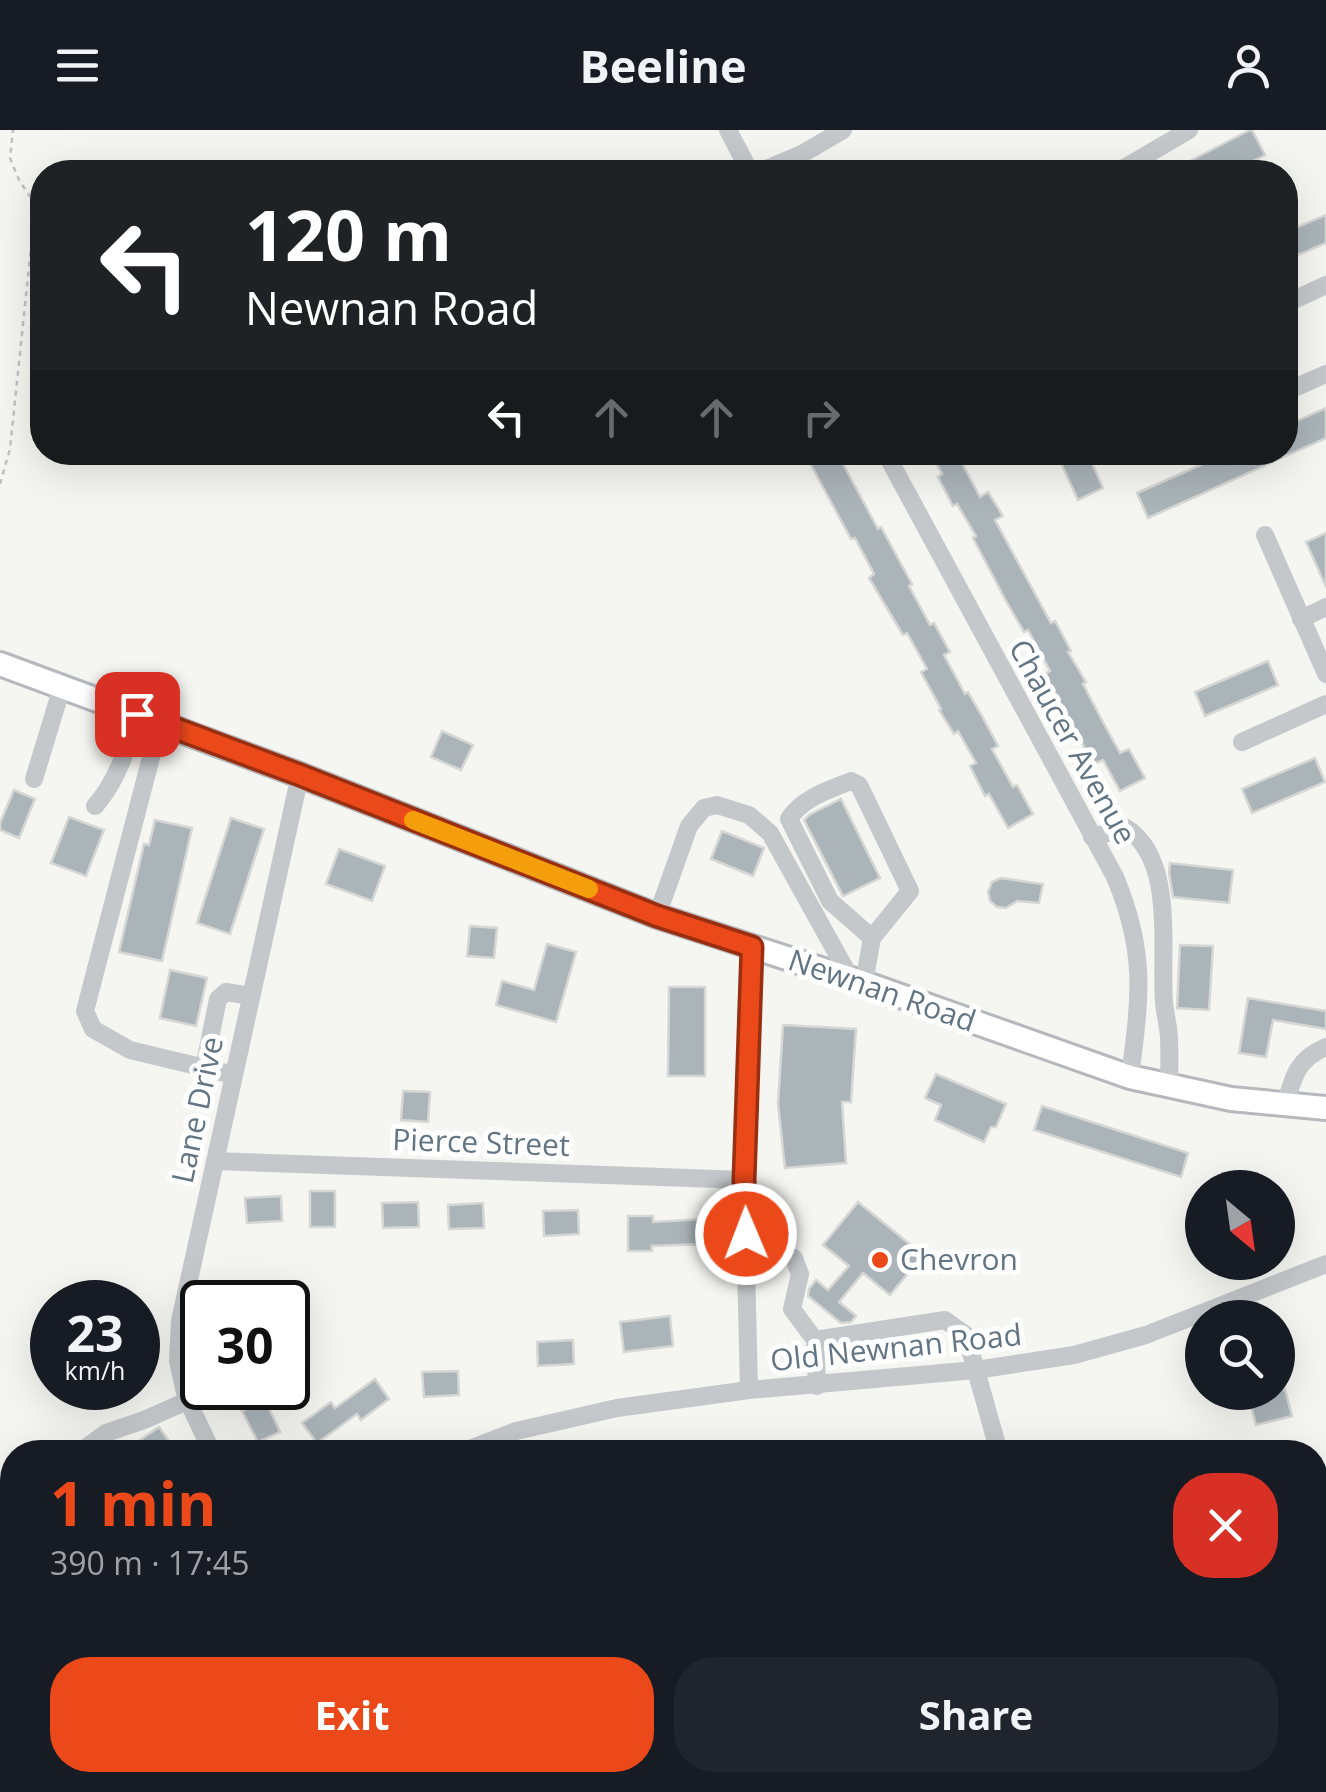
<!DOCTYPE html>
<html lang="en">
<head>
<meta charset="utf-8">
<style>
	:root { --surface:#171b24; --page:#20242c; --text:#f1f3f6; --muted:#9ea1a6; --accent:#ec491a }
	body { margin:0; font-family:"Open Sans",sans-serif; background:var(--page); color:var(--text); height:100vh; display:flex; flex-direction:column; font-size:38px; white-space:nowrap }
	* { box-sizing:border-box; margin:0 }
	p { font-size:32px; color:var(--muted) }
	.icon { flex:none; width:55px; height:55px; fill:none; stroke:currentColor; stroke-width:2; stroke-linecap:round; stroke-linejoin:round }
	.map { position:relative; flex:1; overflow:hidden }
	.details { position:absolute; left:0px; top:1310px; width:1328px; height:352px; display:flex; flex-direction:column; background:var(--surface); border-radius:40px 40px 0 0; box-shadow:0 10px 40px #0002 }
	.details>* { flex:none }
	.banner { position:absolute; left:30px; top:30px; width:1268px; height:305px; border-radius:40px; box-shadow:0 10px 40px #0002; background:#202124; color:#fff; overflow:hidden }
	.needle { width:65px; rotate:151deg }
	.fabs { position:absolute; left:1185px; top:1040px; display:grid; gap:20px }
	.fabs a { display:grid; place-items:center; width:110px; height:110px; border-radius:50%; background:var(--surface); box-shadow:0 10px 40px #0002; font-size:50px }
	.speed { position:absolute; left:30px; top:1150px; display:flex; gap:20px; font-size:50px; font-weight:700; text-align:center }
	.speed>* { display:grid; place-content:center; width:130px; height:130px; border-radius:50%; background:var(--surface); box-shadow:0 10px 40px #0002; line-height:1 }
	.speed small { font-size:25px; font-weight:400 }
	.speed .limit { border:5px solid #111; border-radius:15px; background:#fff; color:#111 }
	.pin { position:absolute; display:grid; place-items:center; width:85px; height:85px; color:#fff; margin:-42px; border-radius:20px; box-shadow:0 5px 15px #0006 }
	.me { position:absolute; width:110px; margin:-55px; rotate:359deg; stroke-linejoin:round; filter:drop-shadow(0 0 8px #0008) }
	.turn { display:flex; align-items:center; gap:35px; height:210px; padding:0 50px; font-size:45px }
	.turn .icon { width:130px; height:130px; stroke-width:2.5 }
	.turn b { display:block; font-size:70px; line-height:85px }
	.lanes { display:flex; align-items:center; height:95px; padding:0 50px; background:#0003; justify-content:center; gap:50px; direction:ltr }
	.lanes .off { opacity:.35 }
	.round { display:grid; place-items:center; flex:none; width:105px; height:105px; border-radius:40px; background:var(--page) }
	.head { display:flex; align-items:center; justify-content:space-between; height:170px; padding:0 50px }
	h1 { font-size:60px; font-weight:700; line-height:75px; color:var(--accent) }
	.action { display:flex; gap:20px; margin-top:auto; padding:20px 50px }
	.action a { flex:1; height:115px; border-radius:40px; background:var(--accent); color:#fff; font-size:40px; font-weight:700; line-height:115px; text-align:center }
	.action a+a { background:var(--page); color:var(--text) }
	header { display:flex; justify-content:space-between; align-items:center; height:130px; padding:0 50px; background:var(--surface); font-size:45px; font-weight:700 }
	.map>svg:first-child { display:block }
	.building { fill:#abb4b9; stroke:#d6d6d4; stroke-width:2.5 }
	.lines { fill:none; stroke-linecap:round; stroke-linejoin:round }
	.major-casing { stroke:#b5b9bd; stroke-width:28 }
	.path { stroke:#bec0c2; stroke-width:2.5; stroke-dasharray:5 5; stroke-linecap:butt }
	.minor { stroke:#c4c8cb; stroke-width:18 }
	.major { stroke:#fff; stroke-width:22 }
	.route-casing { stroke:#992f11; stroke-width:25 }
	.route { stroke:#ec491a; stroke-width:18 }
	.slow { stroke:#f59e0b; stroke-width:18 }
	.poi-dot { fill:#ec491a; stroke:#fff; stroke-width:4 }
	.labels { text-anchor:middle; stroke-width:10; stroke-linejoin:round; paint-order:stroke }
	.street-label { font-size:30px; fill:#627584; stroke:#fff }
	.poi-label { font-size:30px; fill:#627584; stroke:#fff; text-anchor:start }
</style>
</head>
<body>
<header><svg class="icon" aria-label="menu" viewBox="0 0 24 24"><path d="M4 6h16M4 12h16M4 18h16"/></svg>Beeline<svg class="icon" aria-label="person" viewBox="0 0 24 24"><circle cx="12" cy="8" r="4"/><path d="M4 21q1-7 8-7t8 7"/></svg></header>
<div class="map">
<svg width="1326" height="1662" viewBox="0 0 1326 1662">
	<rect width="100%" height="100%" fill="#f5f5f1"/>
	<!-- building -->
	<g class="building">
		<path d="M1250,0h2l13,25 -34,17h-62z"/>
		<path d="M1326,85v28l-28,12 -10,-24z"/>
		<path d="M1326,278v30l-178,80 -11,-25 93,-41h55v-26z"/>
		<path d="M804,322h32l6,10 36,67 3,-2 31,57 -3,2 21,39 4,-2 16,29 -6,3 21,39 3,-2 14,24 16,30 -6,3 21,38 4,-2 16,29 -25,14 -19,-34 -4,2 -15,-30 6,-3 -18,-32 -4,3 -15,-24 2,-1 -20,-37 6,-3 -20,-36 -4,2 -34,-57 5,-4 -19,-36 -4,1z"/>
		<path d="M930,322h26l24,45 8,-5 15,24 -8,4 56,103 4,-2 16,30 -3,1 18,30 -3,2 20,38 17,31 9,-4 16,29 -25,13 -17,-31 -9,4 -51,-89 7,-4 -22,-41 -4,2 -18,-31 -33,-63 3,-2 -19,-32 -4,2 -15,-29 4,-3z"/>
		<path d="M1056,322h31l16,36 -25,12z"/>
		<path d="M1326,403v54l-20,-45z"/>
		<path d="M1268,531l10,24 -73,31 -10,-24z"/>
		<path d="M442,601l31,14 -12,25 -30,-13z"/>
		<path d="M1315,628l10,24 -73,31 -10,-24z"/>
		<path d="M14,660l21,9 -16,39 -19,-8v-7z"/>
		<path d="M841,669l39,79 -37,18 -39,-76 5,-5z"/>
		<path d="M69,687l35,13 -18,46 -35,-13z"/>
		<path d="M231,688l33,11 -34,105 -33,-11z"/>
		<path d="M155,690l37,8 -30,133 -43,-9 25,-108 5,1z"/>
		<path d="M722,701l42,17 -11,28 -42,-17z"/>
		<path d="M339,719l46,17 -13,35 -46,-17z"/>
		<path d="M1170,733l63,7 -4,33 -56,-6 -4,-24z"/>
		<path d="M1001,748l42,6 -4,19 -22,-2 -11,7 -9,-1 -7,-6 -2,-9 4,-10z"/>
		<path d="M470,796l27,2 -3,30 -27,-2z"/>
		<path d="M547,814l29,8 -20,70 -60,-17 6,-24 32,9z"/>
		<path d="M1180,815l33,1 -4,64 -32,-2z"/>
		<path d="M170,840l37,8 -11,48 -36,-8z"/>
		<path d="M669,857h36v89h-37z"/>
		<path d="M1248,868l78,13v18l-53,-9 -7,37 -27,-4z"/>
		<path d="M783,895l73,4 -5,73h-9l4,61 -61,5 -7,-64z"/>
		<path d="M936,944l70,30 -10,23h-5l-7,15 -49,-22 6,-15 -16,-7z"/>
		<path d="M403,961l27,1 -2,30 -27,-2z"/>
		<path d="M1042,976l146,47 -7,24 -147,-47z"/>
		<rect x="310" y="1061" width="25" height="36"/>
		<path d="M281,1066l1,25 -35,2 -2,-25z"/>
		<path d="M418,1072l1,25 -36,1 -1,-25z"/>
		<path d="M858,1072l65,53 -33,40 -27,-22 -24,29 17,14 -5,6 -10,1 -33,-27 1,-7 7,-9 12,10 21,-24 -26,-21z"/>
		<path d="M483,1073l1,25 -35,1 -1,-24z"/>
		<path d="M578,1080l1,24 -35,2 -1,-25z"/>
		<path d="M628,1086h25v6l51,-3 1,25 -53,2v5h-24z"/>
		<path d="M670,1186l3,30 -49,6 -4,-30z"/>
		<path d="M573,1210l1,24 -36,2 -1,-24z"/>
		<path d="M458,1241l1,24 -35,2 -2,-25z"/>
		<path d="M375,1249l14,20 -28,21 -4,-6 -40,29 -15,-20 29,-21 4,6z"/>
		<path d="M1285,1259l7,27 -36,9 -7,-27z"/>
		<path d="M265,1270l15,32 -22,10 -16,-31z"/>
		<path d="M159,1297l14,20 -8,5h-42z"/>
	</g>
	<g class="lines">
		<defs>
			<path id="major" d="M0,534l300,111 357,141 207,67 266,94 101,22 95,9"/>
		</defs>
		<!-- major casing -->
		<use href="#major" class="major-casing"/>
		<!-- path -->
		<g class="path">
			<path d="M0,354l10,-35 24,-230 -1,-18 -14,-21 -9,-22 3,-28"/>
			<path d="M0,1421l12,-1"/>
			<path d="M295,1650l6,12"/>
		</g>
		<!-- minor -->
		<g class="minor">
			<path d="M728,0l22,42"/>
			<path d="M759,42l43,-18 41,-24"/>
			<path d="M1111,42l15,-5 63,-37"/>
			<path d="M1285,174l41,-19"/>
			<path d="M1285,262l41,-18"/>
			<path d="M885,322l230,425c32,76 25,121 15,200"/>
			<path d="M1133,322h6"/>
			<path d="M1265,405l61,139"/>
			<path d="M1301,489l25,-12"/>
			<path d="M160,593l-75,288 8,18 37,21 104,25"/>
			<path d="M1242,612l84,-38"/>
			<path d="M34,649l28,-92"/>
			<path d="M95,676c23,-26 32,-58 42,-91"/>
			<path d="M1092,707l34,-9c50,31 34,124 38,174 1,13 5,25 5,38 1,15 0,31 0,46"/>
			<path d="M657,786l32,-90 15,-18 13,-3 32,10 21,18 81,146"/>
			<path d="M864,853l8,-45 38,-47 -51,-106 -8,-4c-22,9 -49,17 -62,38l41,82 42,37"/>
			<path d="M204,938l14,-69 8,-7 25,4"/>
			<path d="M1285,976c8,-29 12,-47 41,-59"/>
			<path d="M215,1031l529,19"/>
			<path d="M746,1105l48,23 6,16 -8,35 23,31 2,46"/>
			<path d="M815,1210l130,-20 21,15 33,117"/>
			<path d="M749,1260l-5,-210 8,-233"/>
			<path d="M80,1322l26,-19 38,-13 43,-19"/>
			<path d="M212,1322l-26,-55 -8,-36 2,-40 120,-546"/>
			<path d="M462,1322l54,-21 101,-23 132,-18 227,-20 98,-15 72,-20 180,-71"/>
			<path d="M7,1517l5,-3"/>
			<path d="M0,1581l12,-9"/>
			<path d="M266,1650l5,12"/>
			<path d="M431,1650l6,12"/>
			<path d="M1048,1650v12"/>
			<path d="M13,1662l15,-12"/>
			<path d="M75,1662l14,-12"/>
			<path d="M699,1662l124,-12"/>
		</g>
		<!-- major -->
		<use href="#major" class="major"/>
	</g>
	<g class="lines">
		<defs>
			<path id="route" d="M137,584l163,61 357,141 95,31 -8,233 2,54"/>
		</defs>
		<!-- route casing -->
		<use href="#route" class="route-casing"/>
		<!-- route -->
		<use href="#route" class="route"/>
		<!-- slow -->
		<path class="slow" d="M413,690l176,69"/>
	</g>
	<!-- markers -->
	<circle class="poi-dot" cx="880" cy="1130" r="10"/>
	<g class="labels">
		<!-- street labels -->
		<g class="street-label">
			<text transform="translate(1072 612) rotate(61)" y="10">Chaucer Avenue</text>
			<text transform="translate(882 861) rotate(19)" y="10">Newnan Road</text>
			<text transform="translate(198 980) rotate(-78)" y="10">Lane Drive</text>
			<text transform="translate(481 1013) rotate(2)" y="10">Pierce Street</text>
			<text transform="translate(896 1218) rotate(-6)" y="10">Old Newnan Road</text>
		</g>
		<!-- poi labels -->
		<g class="poi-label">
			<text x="900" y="1140">Chevron</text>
		</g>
	</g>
</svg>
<div class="fabs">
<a><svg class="needle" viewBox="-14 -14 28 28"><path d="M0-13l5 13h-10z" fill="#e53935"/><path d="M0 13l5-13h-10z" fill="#9ea1a6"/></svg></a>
<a><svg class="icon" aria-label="search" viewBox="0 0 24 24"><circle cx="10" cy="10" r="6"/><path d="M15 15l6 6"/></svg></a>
</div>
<div class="speed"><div>23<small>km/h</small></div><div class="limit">30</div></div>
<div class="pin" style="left:137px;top:584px;background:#d93025"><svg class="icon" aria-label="arrive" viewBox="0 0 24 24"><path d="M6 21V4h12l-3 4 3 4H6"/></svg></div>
<svg class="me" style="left:746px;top:1104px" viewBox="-20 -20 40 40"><circle r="17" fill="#ec491a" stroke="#fff" stroke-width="3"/><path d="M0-11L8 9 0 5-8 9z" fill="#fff"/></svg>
<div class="banner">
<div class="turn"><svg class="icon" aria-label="left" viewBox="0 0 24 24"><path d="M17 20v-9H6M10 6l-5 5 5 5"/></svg><div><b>120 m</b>Newnan Road</div></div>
<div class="lanes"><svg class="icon" aria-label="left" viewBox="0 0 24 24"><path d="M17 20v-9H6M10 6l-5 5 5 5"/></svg><svg class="icon off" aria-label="ahead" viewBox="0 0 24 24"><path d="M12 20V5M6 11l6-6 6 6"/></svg><svg class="icon off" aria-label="ahead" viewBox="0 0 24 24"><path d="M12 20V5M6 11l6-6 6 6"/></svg><svg class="icon off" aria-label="right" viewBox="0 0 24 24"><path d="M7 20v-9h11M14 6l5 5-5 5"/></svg></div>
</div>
<section class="details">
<div class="head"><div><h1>1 min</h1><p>390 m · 17:45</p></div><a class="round" style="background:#d93025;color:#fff"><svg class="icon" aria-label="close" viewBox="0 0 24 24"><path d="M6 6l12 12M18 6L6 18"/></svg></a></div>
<div class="action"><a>Exit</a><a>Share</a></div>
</section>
</div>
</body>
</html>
